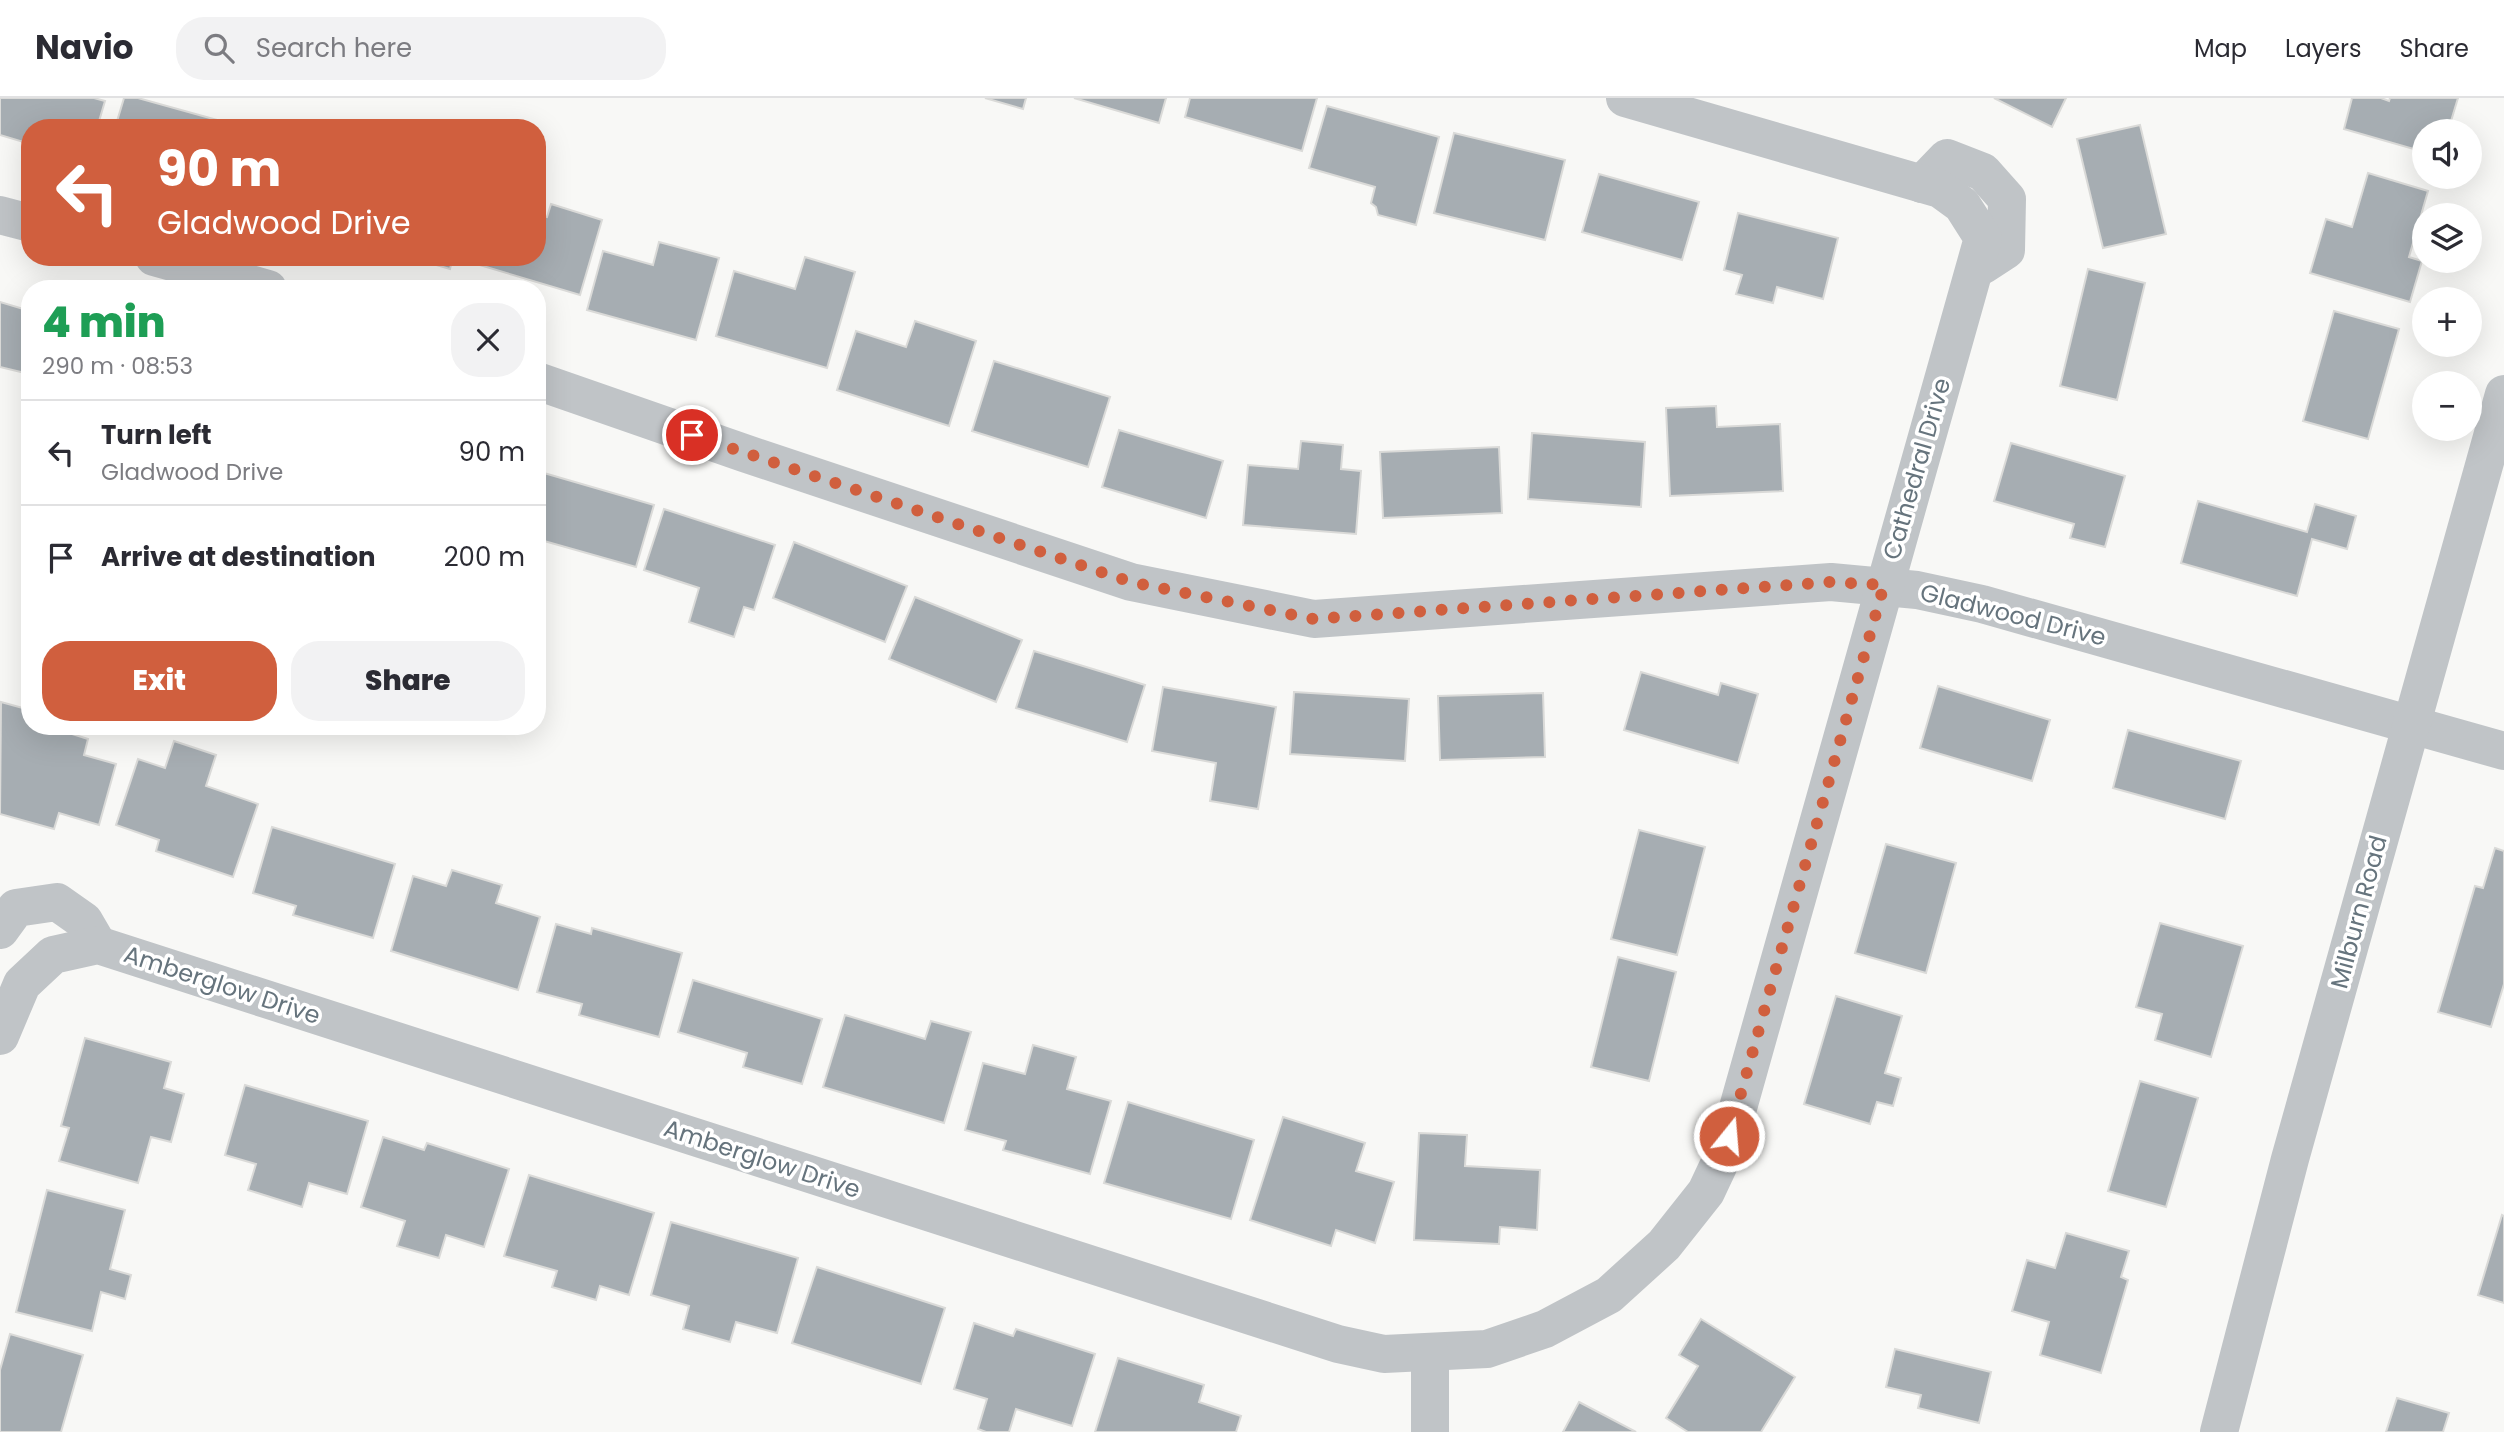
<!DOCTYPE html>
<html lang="en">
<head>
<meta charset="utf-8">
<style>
	:root { --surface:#fff; --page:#f2f2f3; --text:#2b2b33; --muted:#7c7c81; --line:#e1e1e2; --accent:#d05f3e }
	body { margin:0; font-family:Poppins,sans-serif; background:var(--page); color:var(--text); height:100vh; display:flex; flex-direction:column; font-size:26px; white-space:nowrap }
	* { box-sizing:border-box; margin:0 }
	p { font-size:23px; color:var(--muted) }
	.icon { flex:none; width:38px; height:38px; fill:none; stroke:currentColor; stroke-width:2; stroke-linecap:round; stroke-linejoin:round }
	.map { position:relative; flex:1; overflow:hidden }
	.panel { position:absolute; left:21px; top:182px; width:525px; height:455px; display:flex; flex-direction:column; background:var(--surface); border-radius:28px; box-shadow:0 7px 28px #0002 }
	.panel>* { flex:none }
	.hud { position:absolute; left:21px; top:21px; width:525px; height:147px; border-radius:28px; box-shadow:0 7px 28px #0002; background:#d05f3e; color:#fff; overflow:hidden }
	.tools { position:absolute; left:2412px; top:21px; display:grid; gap:14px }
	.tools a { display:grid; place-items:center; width:70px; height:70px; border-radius:50%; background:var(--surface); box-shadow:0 7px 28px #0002; font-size:35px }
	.pin { position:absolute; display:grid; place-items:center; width:60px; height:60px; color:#fff; margin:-30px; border:4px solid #fff; border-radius:50%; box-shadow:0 2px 7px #0007 }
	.me { position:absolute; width:77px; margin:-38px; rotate:17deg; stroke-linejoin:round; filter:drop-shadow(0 0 5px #0008) }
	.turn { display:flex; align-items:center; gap:24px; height:147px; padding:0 21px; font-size:32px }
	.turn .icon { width:91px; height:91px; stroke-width:2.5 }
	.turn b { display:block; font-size:49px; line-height:60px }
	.round { display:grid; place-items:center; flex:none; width:74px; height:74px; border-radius:28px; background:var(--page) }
	.overview { display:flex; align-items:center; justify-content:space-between; height:119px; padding:0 21px }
	h1 { font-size:42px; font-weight:800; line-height:52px; color:#1e9e55 }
	.cta { display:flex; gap:14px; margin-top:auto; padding:14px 21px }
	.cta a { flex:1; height:80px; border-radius:28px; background:var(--accent); color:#fff; font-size:28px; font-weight:800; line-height:80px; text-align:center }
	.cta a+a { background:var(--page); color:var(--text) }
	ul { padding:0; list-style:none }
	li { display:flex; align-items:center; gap:21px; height:105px; padding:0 21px; border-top:2px solid var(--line) }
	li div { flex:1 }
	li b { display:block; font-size:26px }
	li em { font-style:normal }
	header { display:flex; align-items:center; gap:42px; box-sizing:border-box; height:98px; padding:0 35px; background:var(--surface); border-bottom:2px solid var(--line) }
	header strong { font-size:33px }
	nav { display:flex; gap:38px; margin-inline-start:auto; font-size:24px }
	.search { width:490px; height:63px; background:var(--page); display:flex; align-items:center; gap:18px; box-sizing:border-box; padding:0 24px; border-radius:28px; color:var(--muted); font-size:26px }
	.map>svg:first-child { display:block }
	.building { fill:#a6adb2; stroke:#dadad8; stroke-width:2 }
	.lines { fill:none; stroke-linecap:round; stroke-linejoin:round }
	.minor { stroke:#c0c4c7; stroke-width:38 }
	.route { stroke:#d05f3e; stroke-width:12; stroke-dasharray:0 21.6 }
	.labels { text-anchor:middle; stroke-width:7; stroke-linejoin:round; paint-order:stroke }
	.street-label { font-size:24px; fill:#66747d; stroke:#fff }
</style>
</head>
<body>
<header>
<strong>Navio</strong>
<div class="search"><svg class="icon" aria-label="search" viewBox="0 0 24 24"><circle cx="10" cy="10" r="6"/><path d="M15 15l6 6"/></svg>Search here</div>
<nav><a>Map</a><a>Layers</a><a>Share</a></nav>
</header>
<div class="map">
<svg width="2504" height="1334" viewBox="0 0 2504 1334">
	<rect width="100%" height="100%" fill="#f8f8f6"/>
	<!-- building -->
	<g class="building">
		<path d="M0,0h94l11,3 -8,27h-67v16l-30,-9z"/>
		<path d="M124,0h14l97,27 -1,3h-119z"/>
		<path d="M985,0h41l-3,11z"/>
		<path d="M1074,0h92l-7,25z"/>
		<path d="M1190,0h127l-15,53 -117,-34z"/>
		<path d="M1994,0h72l-14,29z"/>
		<path d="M2352,0h29l8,3 1,-3h68l-10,33h-24v21l-80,-23z"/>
		<path d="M1327,8l112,31 -23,88 -38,-10 -2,-8 -5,-4 4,-16 -66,-19z"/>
		<path d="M2140,27l26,109 -63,14 -26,-109z"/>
		<path d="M1454,35l111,27 -20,80 -111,-27z"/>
		<path d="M2368,75l60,18 -19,66 13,4 -12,41 -100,-29 16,-54 26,8z"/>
		<path d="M1599,76l100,28 -17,58 -100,-28z"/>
		<path d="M551,106l51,16 -22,75 -117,-35 1,-3h73v-43l10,3z"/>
		<path d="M1738,115l100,25 -15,61 -46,-12 -4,16 -37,-9 6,-19 -18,-5z"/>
		<path d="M659,144l60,16 -23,82 -109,-30 16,-59 50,14z"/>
		<path d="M409,159h44l-3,12z"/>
		<path d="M805,159l50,15 -28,96 -111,-32 18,-65 61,18z"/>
		<path d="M2088,171l57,14 -28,117 -57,-14z"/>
		<path d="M0,204l30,9v44l-5,18 -25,-6z"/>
		<path d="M2334,213l65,18 -31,110 -65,-18z"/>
		<path d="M915,223l61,20 -27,85 -112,-36 19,-59 50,16z"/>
		<path d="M994,263l116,36 -22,70 -116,-36z"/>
		<path d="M1716,308l1,21 63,-3 3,67 -113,5 -4,-88z"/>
		<path d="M1119,332l104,31 -17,57 -104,-31z"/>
		<path d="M1532,335l113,9 -4,65 -113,-8z"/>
		<path d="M1301,343l42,4 -2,24 20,2 -5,63 -113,-9 5,-60 50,4z"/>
		<path d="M2011,345l114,33 -20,71 -35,-9 4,-14 -80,-23z"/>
		<path d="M1499,349l3,66 -119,5 -3,-66z"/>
		<path d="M537,373l117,34 -18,62 -99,-28z"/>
		<path d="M2198,403l109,31 8,-28 41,12 -9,33 -35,-10 -15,57 -116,-33z"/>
		<path d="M664,411l111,36 -21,65 -10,-3 -10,30 -45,-15 10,-34 -55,-18z"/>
		<path d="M794,444l113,44 -22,56 -112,-44z"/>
		<path d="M915,499l107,43 -26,62 -107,-43z"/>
		<path d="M1034,553l111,34 -18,57 -111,-34z"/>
		<path d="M1641,574l77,23 3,-12 37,11 -20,69 -114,-33z"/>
		<path d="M1938,588l112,34 -18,61 -112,-33z"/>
		<path d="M1163,589l113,20 -18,102 -48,-8 6,-38 -64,-12z"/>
		<path d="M1294,594l115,7 -4,62 -115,-7z"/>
		<path d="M1543,595l2,64 -105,3 -2,-64z"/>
		<path d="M1,604l29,8v16h17l41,13 -4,16 32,9 -17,61 -40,-12 -5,16 -54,-15z"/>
		<path d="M2128,632l113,31 -16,58 -112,-31z"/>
		<path d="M174,643l42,14 -10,31 52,18 -25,73 -77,-26 3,-11 -43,-15 22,-66 27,9z"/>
		<path d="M272,729l123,37 -22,74 -80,-23 3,-9 -43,-13z"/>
		<path d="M1639,732l66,17 -28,108 -66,-16z"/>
		<path d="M1886,746l70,19 -30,110 -71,-20z"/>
		<path d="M2495,750l9,3v133l-13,43 -53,-15 37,-126 8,2z"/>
		<path d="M452,772l50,15 -6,18 44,14 -22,73 -127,-39 22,-75 33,10z"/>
		<path d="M2160,825l83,23 -32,111 -56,-17 7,-26 -26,-7z"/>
		<path d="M556,826l35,10 1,-6 90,25 -23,84 -80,-22 3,-11 -45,-12z"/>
		<path d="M1618,859l58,15 -27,109 -58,-14z"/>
		<path d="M693,882l129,39 -20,65 -59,-17 4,-14 -69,-21z"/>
		<path d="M1836,898l66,20 -17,57 16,5 -8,28 -16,-4 -7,22 -66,-20z"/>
		<path d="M845,917l80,24 6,-18 40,11 -27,91 -121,-36z"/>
		<path d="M85,940l86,24 -7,26 20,6 -13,48 -20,-5 -13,46 -79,-22 10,-33 -8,-2z"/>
		<path d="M1033,947l43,12 -9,32 44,12 -21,73 -87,-24 3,-9 -41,-11 18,-67 42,11z"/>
		<path d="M2140,983l58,17 -32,109 -58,-16z"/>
		<path d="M245,987l123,36 -21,73 -38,-11 -7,24 -54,-17 8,-26 -31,-9z"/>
		<path d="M1128,1004l126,38 -23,79 -127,-36z"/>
		<path d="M1283,1019l82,26 -9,28 38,11 -19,61 -39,-13 -5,16 -81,-26z"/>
		<path d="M1419,1035l48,2 -2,31 75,4 -3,60 -37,-3 -1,17 -85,-4z"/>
		<path d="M383,1039l41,13 3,-7 82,26 -25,78 -38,-12 -7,23 -42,-12 8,-25 -44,-14z"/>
		<path d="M529,1077l125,38 -25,82 -29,-9 -4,14 -44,-13 5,-16 -53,-15z"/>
		<path d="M47,1092l78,20 -15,59 21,6 -6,24 -24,-7 -9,39 -76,-19z"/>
		<path d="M2502,1117l2,1v87l-26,-8z"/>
		<path d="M671,1124l127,36 -21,75 -41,-11 -6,20 -47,-13 6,-23 -38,-11z"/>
		<path d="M2066,1135l63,18 -8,26 7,3 -27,93 -61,-18 9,-33 -37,-11 15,-51 28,8z"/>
		<path d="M817,1169l128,41 -24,76 -129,-41z"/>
		<path d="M1701,1221l94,58 -34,55h-73l-22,-14 32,-52 -19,-11z"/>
		<path d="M974,1225l39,13 3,-7 79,25 -23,72 -56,-17 -7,23h-23l-8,-3 9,-30 -33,-10z"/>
		<path d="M10,1236l73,21 -22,77h-61v-62z"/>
		<path d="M1895,1251l96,23 -12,51 -61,-15 3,-13 -35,-8z"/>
		<path d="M1118,1260l86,27 -5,17 42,14 -5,16h-141z"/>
		<path d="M2397,1300l52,15 -6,19h-57z"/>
		<path d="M1579,1304l57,30h-73z"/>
	</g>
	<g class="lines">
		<!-- minor -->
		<g class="minor">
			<path d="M1922,86l25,-26 36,14 24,27 -1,51 -23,15"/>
			<path d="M0,117l30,8"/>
			<path d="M154,159l114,32"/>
			<path d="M537,283l207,72 387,129 183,37 517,-37 86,8 65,14 522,147"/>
			<path d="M0,832l16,-22 41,-6 27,19 14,24"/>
			<path d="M0,938l22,-52 31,-29 45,-10 1240,399 46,10 103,-5 58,-20 64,-34 55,-50 42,-53 16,-34 14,-43 247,-877 -21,-33 -22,-16 -315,-91"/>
			<path d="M1430,1255v79"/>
			<path d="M2219,1334l71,-273 214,-765"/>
		</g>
	</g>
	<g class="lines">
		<!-- route -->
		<path class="route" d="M692,337l439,147 183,37 517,-37 53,3 -155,551"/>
	</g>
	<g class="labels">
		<!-- street labels -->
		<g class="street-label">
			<text transform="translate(1917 371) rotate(-74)" y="8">Cathedral Drive</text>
			<text transform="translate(2013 517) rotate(14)" y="8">Gladwood Drive</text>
			<text transform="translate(2359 814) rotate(-75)" y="8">Milburn Road</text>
			<text transform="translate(222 887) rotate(18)" y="8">Amberglow Drive</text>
			<text transform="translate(762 1061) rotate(18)" y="8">Amberglow Drive</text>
		</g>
	</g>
</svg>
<div class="tools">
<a><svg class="icon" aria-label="sound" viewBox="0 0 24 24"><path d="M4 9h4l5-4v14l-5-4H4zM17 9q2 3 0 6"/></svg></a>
<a><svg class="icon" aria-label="layers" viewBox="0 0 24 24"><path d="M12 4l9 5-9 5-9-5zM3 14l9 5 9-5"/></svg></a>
<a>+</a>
<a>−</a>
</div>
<div class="pin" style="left:692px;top:337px;background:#d93025"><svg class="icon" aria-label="arrive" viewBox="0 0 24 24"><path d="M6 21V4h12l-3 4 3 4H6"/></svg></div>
<svg class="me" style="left:1729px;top:1038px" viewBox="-20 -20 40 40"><circle r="17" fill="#d05f3e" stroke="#fff" stroke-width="3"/><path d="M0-11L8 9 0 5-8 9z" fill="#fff"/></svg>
<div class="hud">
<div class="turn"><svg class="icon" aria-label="left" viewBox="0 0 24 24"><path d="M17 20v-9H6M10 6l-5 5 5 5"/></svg><div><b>90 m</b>Gladwood Drive</div></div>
</div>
<section class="panel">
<div class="overview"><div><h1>4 min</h1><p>290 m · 08:53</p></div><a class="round"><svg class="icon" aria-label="close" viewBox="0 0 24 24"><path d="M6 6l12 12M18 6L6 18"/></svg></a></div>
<ul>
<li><svg class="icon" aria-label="left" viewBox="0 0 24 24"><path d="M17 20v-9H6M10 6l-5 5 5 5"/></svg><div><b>Turn left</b><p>Gladwood Drive</p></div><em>90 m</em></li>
<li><svg class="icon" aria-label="arrive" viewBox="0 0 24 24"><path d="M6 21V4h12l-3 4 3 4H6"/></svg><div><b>Arrive at destination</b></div><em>200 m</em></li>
</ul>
<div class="cta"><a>Exit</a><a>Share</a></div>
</section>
</div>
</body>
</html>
